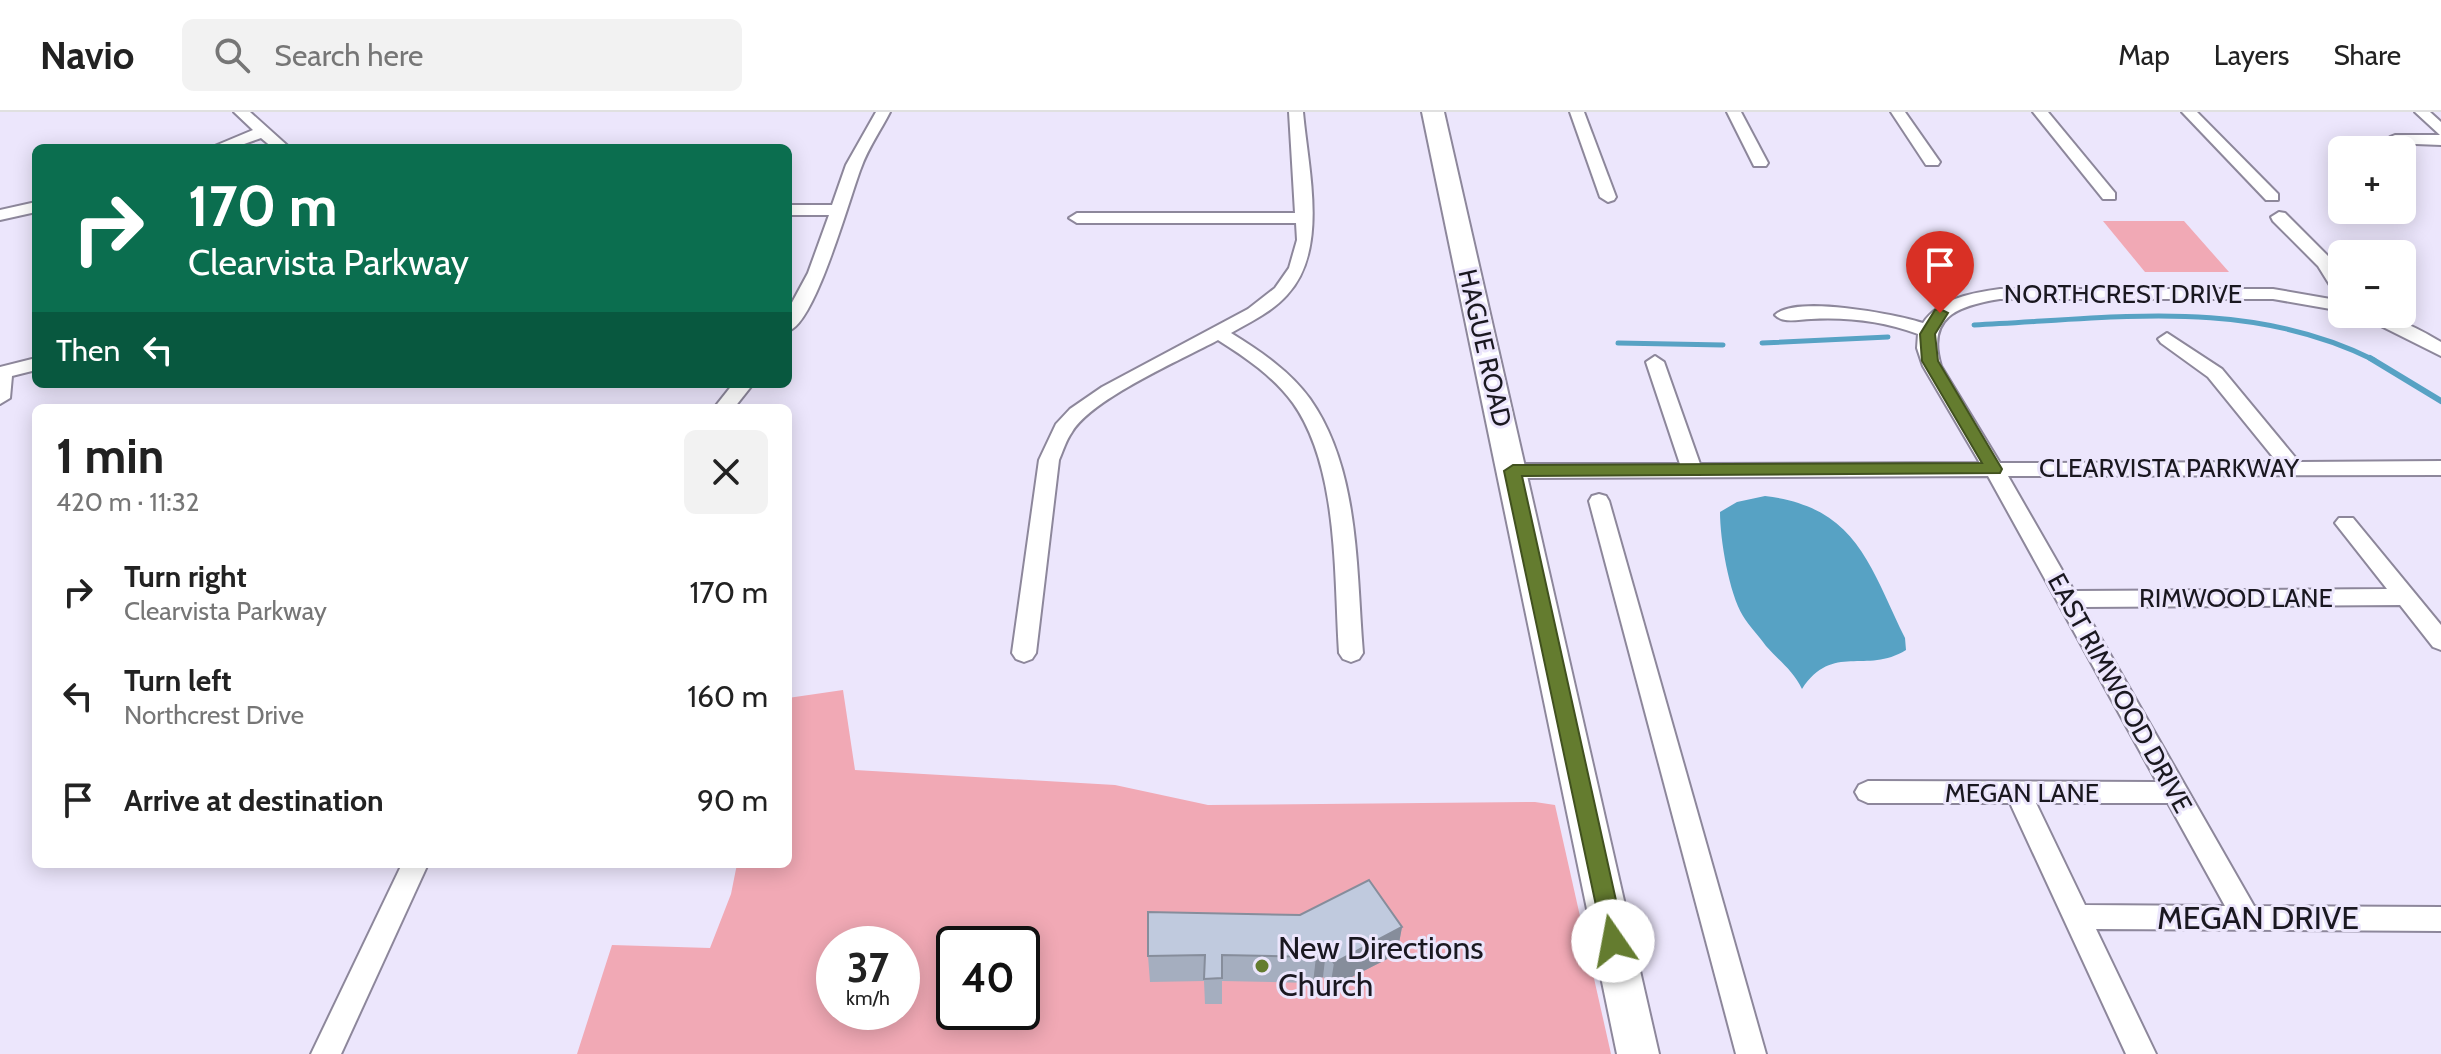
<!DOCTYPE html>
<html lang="en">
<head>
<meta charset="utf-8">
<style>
	:root { --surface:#fff; --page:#f2f2f2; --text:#222; --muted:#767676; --line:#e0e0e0 }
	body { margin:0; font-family:Cabin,sans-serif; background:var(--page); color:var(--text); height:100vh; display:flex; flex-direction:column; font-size:30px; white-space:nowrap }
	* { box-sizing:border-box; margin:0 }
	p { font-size:26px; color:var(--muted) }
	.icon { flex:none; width:44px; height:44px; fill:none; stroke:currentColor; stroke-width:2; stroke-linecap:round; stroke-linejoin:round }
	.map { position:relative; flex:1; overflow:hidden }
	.drawer { position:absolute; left:32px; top:292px; width:760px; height:464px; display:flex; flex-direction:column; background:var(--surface); border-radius:12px; box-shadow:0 4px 20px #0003 }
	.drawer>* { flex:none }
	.banner { position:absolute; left:32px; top:32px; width:760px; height:244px; border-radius:12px; box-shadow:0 4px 20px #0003; background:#0b6e4f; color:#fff; overflow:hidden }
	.buttons { position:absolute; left:2328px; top:24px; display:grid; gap:16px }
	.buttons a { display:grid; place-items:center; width:88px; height:88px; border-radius:12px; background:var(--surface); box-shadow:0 4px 20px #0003; font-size:40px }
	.speed { position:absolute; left:816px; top:814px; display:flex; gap:16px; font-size:40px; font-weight:700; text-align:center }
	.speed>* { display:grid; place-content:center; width:104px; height:104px; border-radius:50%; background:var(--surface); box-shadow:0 4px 20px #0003; line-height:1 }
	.speed small { font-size:20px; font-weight:400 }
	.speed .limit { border:4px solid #111; border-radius:12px; background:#fff; color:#111 }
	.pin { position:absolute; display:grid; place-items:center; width:68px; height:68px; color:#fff; margin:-82px -34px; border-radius:50% 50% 50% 0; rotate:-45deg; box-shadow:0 0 8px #0007 }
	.pin .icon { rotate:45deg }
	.me { position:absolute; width:88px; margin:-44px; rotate:348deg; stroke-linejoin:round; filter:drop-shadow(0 0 6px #0008) }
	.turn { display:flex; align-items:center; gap:28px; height:168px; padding:0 24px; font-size:36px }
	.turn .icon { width:104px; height:104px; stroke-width:2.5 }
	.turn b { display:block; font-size:56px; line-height:68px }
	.then { display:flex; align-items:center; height:76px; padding:0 24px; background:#0003; gap:16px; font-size:30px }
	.round { display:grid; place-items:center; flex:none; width:84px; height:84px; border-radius:12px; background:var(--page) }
	.headline { display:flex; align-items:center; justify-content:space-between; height:136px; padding:0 24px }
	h1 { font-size:48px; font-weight:700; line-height:60px }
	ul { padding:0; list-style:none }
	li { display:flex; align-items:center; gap:24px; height:104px; padding:0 24px }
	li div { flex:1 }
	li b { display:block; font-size:30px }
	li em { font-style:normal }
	header { display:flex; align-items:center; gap:48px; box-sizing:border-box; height:112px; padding:0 40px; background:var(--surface); border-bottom:2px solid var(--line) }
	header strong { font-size:38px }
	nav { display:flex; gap:44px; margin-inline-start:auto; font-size:28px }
	.search { width:560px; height:72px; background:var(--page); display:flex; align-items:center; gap:20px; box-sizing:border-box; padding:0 28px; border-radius:12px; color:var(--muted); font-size:30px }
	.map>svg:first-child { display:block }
	.green { fill:#f1a9b5; fill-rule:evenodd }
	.water { fill:#57a2c4 }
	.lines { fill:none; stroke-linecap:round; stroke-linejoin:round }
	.stream-far1 { stroke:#57a2c4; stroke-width:5 }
	.stream { stroke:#57a2c4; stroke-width:6 }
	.street-casing { stroke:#8d879b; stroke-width:4 }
	.secondary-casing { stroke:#8d879b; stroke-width:4 }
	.street { fill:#fff; fill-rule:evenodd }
	.secondary { fill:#fff; fill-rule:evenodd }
	.wall { fill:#a5aebf }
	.shaded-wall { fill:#868d9b }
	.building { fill:#c0cade; stroke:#868d9b; stroke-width:2 }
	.route { fill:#647c2f; stroke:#41511f; stroke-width:2 }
	.poi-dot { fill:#647c2f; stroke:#ece6fc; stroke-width:3 }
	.labels { text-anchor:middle; stroke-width:6; stroke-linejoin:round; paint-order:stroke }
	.street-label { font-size:26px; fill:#1a1820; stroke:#ece6fc }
	.near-street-label { font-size:32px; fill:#1a1820; stroke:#ece6fc }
	.near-poi-label { font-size:32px; fill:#1a1820; stroke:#ece6fc; text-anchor:start }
</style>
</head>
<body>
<header>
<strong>Navio</strong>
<div class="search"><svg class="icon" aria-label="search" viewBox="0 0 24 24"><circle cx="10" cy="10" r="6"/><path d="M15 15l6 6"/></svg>Search here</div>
<nav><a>Map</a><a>Layers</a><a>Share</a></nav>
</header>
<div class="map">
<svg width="2441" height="942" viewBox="0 0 2441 942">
	<rect width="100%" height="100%" fill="#ece6fc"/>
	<!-- green -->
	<g class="green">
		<path d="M2103,109h81l45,51h-84z"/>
		<path d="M843,578l12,80 260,15 93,20 327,-3 20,3 56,249h-1034l35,-109 98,3 21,-54 6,-30h51v-166zM834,832h68v68h-68zM954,832h68v68h-68z"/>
	</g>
	<!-- water -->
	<path class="water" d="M1765,384c92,11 104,69 140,142l1,12c-40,25 -73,-8 -104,39 -9,-19 -23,-28 -36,-43 -7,-10 -17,-20 -23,-30 -14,-23 -23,-77 -23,-104l17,-10z"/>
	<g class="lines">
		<!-- stream-far1 -->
		<g class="stream-far1">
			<path d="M1974,213c137,-6 272,-29 400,35"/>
			<path d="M1618,231l105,2"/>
			<path d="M1762,231l126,-6"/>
		</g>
		<!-- stream -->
		<path class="stream" d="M2370,246l71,43"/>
		<defs>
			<g id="street">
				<path d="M234,0h16l40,36h-17l-12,-10 -28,10h-23l43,-18z"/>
				<path d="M876,0h14c-9,18 -22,36 -29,56 -11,28 -46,157 -73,163v-21l20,-37 21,-58h-41v-10h44l14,-40z"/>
				<path d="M1289,0h14c5,57 26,138 -16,183 -15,17 -37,27 -56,38 29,18 59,38 79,66 50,71 46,171 53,254l-4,6 -8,3 -8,-3 -4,-6c-5,-77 0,-185 -46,-250 -20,-27 -48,-46 -75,-63 -37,20 -125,58 -146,92 -6,8 -9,19 -13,28l-23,193 -4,6 -8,3 -8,-3 -4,-6 27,-193 17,-36 14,-15 32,-22 146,-78 27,-21 14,-20 8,-28 -1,-17h-219l-8,-5 8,-5h218z"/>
				<path d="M1570,0h14l32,85 -2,3 -6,2 -8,-5z"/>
				<path d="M1727,0h14l27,51 -2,3h-12z"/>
				<path d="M1891,0h14l35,50 -2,3h-12z"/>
				<path d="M2033,0h15l67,81v6h-12z"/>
				<path d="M2182,0h15l81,82v6h-12z"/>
				<path d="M2415,0h15l11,10v23l-51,-2v-6l5,-2h45z"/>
				<path d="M36,90v10l-36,8v-10z"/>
				<path d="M2279,100l6,1 46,46 11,18v19l-6,-1 -18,-29 -45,-45 -2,-4z"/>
				<path d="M2000,177h273l69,12v10l-69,-12h-273c-43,7 -74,18 -59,67l59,97 277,-1 -69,-85 -47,-34 -3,-4 9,-6 55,36 77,93 142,-1v14l-433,1 66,115 313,-2 -52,-66 4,-5h14l88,107v25l-8,-3 -33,-42 -317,2 171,299 187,1v24l-345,-2 60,125h-30l-116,-251h-142l-9,-4 -4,-7 4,-7 9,-4 289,1 -169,-306 -475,2 -10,-7 10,-7h167l-34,-102 9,-6 9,6 36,102 280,-1 -57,-97 -6,-18 1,-14c-35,-13 -70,-17 -107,-15 -12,0 -27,5 -36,-4 20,-20 121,-1 148,8 17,-25 49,-30 77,-34zM2036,691h132l57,103 -140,-1z"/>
				<path d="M2357,202c34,0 55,11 84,28v14z"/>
				<path d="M36,246v12l-24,6 -2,22 -10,6v-37z"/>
				<path d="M733,272h20l-19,24h-20z"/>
				<path d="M1599,382l7,2 3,5 157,553h-30l-147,-553 3,-5z"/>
				<path d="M402,752h26l-87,190h-30z"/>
			</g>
			<path id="secondary" d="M1422,0h22l215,942h-42z"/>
		</defs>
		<!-- street casing -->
		<use href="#street" class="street-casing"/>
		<!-- secondary casing -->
		<use href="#secondary" class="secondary-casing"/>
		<!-- street -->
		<use href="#street" class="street"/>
		<!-- secondary -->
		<use href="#secondary" class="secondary"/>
	</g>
	<!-- wall -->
	<path class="wall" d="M1402,815l-5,27 -67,34 -7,-11 -10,6 -91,-2v23h-17l-1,-23 -54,1 -2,-26z"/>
	<!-- shaded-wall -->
	<g class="shaded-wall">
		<path d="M1402,815l-5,27 -67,34 4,-25z"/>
		<path d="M1326,839l-3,26 -10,6 3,-26z"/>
	</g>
	<!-- building -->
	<path class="building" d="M1369,768l33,47 -68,36 -8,-12 -10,6 -94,-2v23l-18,1 1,-24 -57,1v-44l152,3z"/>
	<!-- route -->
	<path class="route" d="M1940,197l8,4 -13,21 3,27 64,108 -2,4 -478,3 103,465 -4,7 -8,3 -8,-3 -101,-477 9,-6 469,-2 -60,-102 -2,-27 15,-24z"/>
	<!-- markers -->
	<circle class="poi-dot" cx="1262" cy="854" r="8"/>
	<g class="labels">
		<!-- street labels -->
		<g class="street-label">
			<text x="2123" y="191">NORTHCREST DRIVE</text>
			<text transform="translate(1485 236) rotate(77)" y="9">HAGUE ROAD</text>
			<text x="2169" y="365">CLEARVISTA PARKWAY</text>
			<text x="2236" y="495">RIMWOOD LANE</text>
			<text transform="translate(2120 581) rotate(61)" y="9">EAST RIMWOOD DRIVE</text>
			<text x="2022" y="690">MEGAN LANE</text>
		</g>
		<!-- near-street labels -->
		<g class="near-street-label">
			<text x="2258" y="817">MEGAN DRIVE</text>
		</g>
		<!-- near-poi labels -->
		<g class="near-poi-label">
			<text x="1278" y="847">New Directions<tspan x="1278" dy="37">Church</tspan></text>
		</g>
	</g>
</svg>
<div class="buttons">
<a>+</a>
<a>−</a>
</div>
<div class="speed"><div>37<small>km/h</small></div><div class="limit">40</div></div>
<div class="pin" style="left:1940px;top:201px;background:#d93025"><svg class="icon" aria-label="arrive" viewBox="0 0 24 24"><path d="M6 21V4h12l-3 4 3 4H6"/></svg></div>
<svg class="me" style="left:1613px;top:829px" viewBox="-20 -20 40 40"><circle r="19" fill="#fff"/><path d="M0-13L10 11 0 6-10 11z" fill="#647c2f"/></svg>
<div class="banner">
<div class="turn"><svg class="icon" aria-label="right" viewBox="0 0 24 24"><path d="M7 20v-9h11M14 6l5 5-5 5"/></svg><div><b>170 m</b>Clearvista Parkway</div></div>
<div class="then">Then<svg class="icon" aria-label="left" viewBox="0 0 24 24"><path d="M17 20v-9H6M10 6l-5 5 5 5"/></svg></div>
</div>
<section class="drawer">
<div class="headline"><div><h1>1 min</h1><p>420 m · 11:32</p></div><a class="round"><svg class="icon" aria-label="close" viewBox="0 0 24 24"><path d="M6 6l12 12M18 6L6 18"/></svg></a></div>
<ul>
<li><svg class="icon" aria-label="right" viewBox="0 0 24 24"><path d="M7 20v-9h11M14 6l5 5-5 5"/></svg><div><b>Turn right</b><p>Clearvista Parkway</p></div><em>170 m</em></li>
<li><svg class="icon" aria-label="left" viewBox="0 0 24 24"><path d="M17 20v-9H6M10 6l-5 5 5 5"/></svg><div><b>Turn left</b><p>Northcrest Drive</p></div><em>160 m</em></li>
<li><svg class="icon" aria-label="arrive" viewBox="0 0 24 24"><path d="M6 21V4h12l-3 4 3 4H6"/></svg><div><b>Arrive at destination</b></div><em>90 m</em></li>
</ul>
</section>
</div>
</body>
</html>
